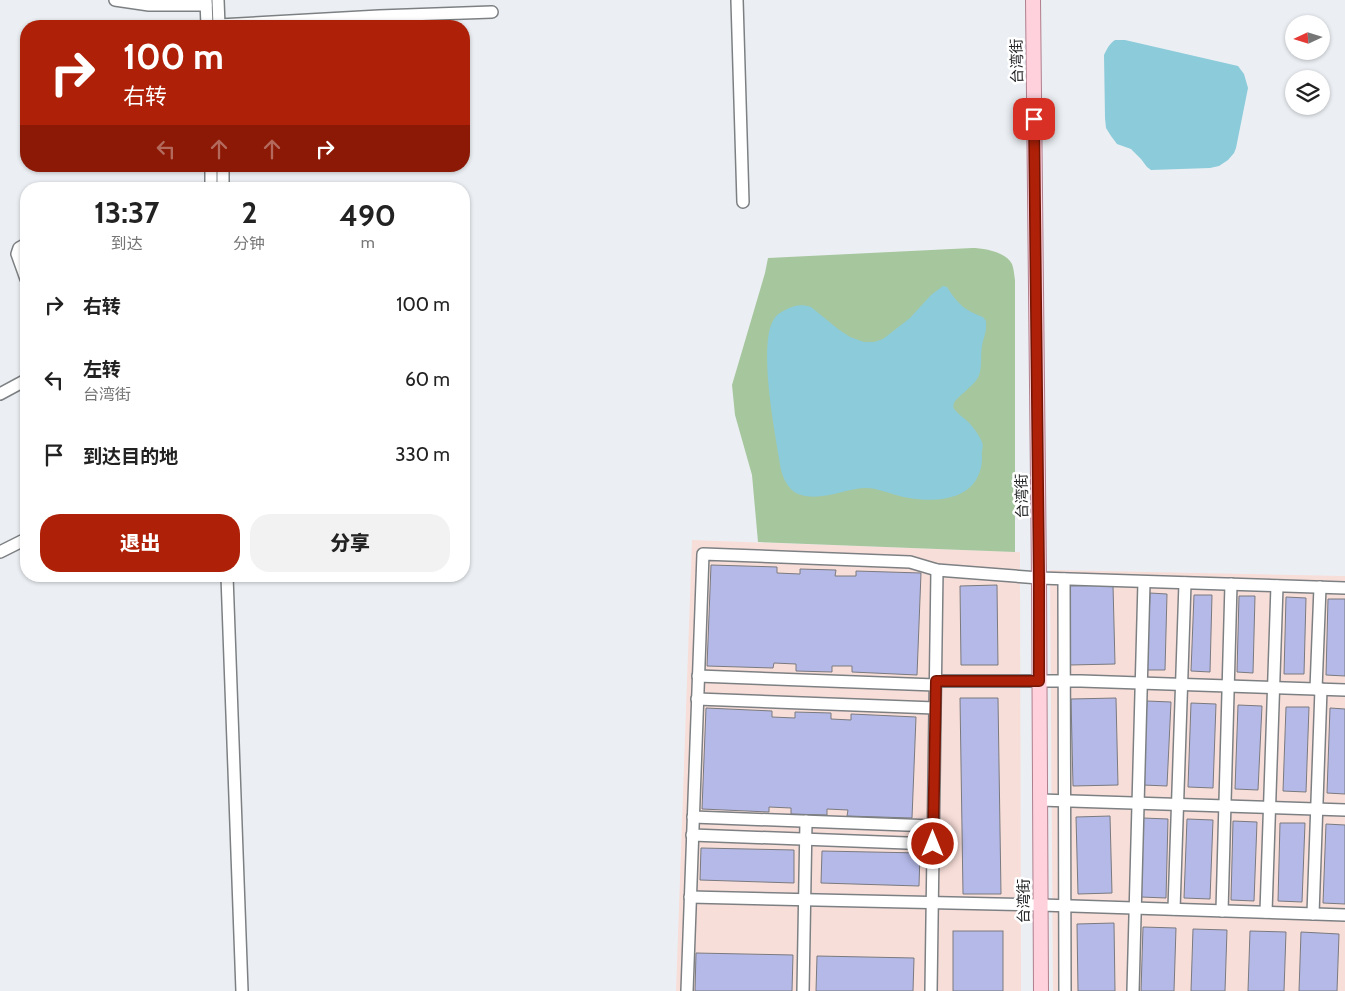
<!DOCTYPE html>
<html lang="zh">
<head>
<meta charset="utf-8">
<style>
	:root { --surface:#fff; --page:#f2f2f2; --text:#222; --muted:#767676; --accent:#ae2007 }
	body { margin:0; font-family:Cabin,"Noto Sans SC",sans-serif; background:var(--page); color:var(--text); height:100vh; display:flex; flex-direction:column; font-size:19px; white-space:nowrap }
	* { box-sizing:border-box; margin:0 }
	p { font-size:16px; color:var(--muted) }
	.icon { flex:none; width:28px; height:28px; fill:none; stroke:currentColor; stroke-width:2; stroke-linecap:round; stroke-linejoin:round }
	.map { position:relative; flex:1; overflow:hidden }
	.side { position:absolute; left:20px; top:182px; width:450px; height:400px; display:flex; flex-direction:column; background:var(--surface); border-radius:20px; box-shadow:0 1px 4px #0004 }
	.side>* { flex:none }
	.top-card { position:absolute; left:20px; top:20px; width:450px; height:152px; border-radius:20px; box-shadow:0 1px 4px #0004; background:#ae2007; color:#fff; overflow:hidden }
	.needle { width:32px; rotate:266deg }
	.tools { position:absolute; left:1285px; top:15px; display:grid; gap:10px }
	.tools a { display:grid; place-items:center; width:45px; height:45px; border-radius:50%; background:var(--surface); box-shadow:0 1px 4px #0004; font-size:25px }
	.pin { position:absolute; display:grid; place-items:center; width:42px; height:42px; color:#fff; margin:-21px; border-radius:10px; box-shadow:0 2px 8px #0006 }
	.me { position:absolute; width:55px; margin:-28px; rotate:0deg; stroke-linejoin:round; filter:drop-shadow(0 0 4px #0008) }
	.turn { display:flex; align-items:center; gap:18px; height:105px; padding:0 20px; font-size:22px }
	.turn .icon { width:65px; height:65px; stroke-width:2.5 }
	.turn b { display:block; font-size:35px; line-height:42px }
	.lanes { display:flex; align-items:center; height:48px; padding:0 20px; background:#0003; justify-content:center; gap:25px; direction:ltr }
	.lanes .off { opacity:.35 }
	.eta { display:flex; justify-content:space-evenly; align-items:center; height:85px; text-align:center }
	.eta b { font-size:30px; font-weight:800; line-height:35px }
	.action { display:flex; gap:10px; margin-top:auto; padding:10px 20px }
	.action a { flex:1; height:58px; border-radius:20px; background:var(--accent); color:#fff; font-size:20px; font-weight:800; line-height:58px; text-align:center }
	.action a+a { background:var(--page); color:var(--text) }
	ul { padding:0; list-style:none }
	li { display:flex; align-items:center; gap:15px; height:75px; padding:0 20px }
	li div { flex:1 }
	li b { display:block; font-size:19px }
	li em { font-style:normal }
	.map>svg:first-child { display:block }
	.commercial { fill:#f8ded9 }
	.green { fill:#a6c69e }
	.water { fill:#8ccbda }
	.building { fill:#b4b9e8; stroke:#7a7a7e }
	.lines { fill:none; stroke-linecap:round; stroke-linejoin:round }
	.minor-casing { stroke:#7d8083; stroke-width:14 }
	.major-casing { stroke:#b07f8d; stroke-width:16 }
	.minor { stroke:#fff; stroke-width:11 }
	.major { stroke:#fed1dd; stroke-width:14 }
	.route-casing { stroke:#711505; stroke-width:12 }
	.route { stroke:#ae2007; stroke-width:9 }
	.labels { text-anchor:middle; stroke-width:5; stroke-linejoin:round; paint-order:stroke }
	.street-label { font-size:15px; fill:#1f2022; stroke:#fff }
</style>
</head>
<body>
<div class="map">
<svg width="1345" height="991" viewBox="0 0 1345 991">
	<rect width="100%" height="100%" fill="#ebeff3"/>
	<!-- commercial -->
	<g class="commercial">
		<path d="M692,540l328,12 1,439h-345z"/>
		<path d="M1050,570l295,6v415h-292z"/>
	</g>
	<!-- green -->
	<path class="green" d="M972,248c12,0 34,4 40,16 2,5 2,11 3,16v272l-257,-10 -6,-67 -17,-60 -3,-30 33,-112 3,-15z"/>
	<!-- water -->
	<g class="water">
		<path d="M1115,40h10l113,26 6,8 4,14 -12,60 -2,5 -6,7 -9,6 -9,2 -59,2 -4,-3 -6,-8 -10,-10 -14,-5 -6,-8 -5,-8 -1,-10 -1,-63c3,-6 5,-11 11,-15z"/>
		<path d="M943,286l4,1c11,17 17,23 36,30 2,3 3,3 3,6 1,8 -3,16 -4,23 -2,10 1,25 -5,33 -4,7 -22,20 -23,24 -1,3 -1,5 1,7 3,4 8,7 11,10 6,5 13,15 16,22 2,5 -1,9 0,14 0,8 -1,15 -5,22 -12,23 -45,24 -68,20 -15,-2 -29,-10 -44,-10 -21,1 -43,13 -64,7 -11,-3 -17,-14 -20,-25 -5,-32 -24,-125 -7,-151 3,-5 9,-8 15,-11 7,-3 14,-4 22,-1l27,22 12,8 14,5h10l9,-3 27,-21 21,-23z"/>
	</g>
	<!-- building -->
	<g class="building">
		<path d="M711,565l66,2v6l23,1v-5l36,1 -1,6h21v-5l65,2 -4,102 -65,-3v-6h-20v6l-36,-1v-7l-22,-1 -1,5 -66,-2z"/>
		<path d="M997,585l1,80h-37l-1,-79z"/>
		<path d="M1113,585l2,79 -45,1 -2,-79z"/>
		<path d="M1150,593l17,1 -2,76h-18z"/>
		<path d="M1194,595h18l-2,77 -19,-1z"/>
		<path d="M1239,596h16l-2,77 -16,-1z"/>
		<path d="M1286,597l20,1 -2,76h-20z"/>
		<path d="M1328,599h17v77l-19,-1z"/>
		<path d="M960,698h38l3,196h-38z"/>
		<path d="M1116,698l2,87 -45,1 -2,-87z"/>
		<path d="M1147,701l24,1 -4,84 -24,-1z"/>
		<path d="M1191,703l25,1 -3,84 -25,-1z"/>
		<path d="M1238,705l24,1 -4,84 -23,-1z"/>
		<path d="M1286,707h23l-3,85 -23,-1z"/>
		<path d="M706,708l66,3v6l23,1v-6l36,1v6l20,1v-6l65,3 -4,101 -65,-2 1,-6 -21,-1v6l-36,-1v-6l-22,-1v5l-67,-3z"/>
		<path d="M1330,708l15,1v85l-18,-1z"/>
		<path d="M1110,816l2,77 -34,1 -2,-77z"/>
		<path d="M1143,818l25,1 -2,79 -25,-1z"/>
		<path d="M1187,819l26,1 -3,79 -26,-1z"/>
		<path d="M1233,821l24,1 -3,79 -23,-1z"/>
		<path d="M1280,823h25l-3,79 -24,-1z"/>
		<path d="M1326,824l19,1v79l-22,-1z"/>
		<path d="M701,848l93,2v33l-94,-3z"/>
		<path d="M822,851l98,2 -1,33 -98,-3z"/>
		<path d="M1114,923l1,68h-37l-1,-67z"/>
		<path d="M1143,927l33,1 -2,63h-33z"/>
		<path d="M1193,929l34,1 -2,61h-34z"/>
		<rect x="953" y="931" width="50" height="60"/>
		<path d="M1250,931l36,1 -2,59h-36z"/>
		<path d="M1301,932l38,2 -2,57h-38z"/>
		<path d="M696,953l97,2 -1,36h-97z"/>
		<path d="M817,956l97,2 -1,33h-97z"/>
	</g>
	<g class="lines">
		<defs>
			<g id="minor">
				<path d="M115,0l34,5h57"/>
				<path d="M206,0l1,26"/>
				<path d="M218,0l1,26"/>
				<path d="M737,0l6,202"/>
				<path d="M219,25l160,-9 113,-4"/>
				<path d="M211,166v23"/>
				<path d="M223,166v23"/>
				<path d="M26,244l-7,4 -2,6 9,25"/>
				<path d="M0,394l26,-14"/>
				<path d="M0,552l26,-13"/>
				<path d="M227,576l15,415"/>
				<path d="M1064,579l1,412"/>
				<path d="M698,676l237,9"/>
				<path d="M935,681h146l264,9"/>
				<path d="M1316,689l4,-102"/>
				<path d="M697,699l238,9"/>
				<path d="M1040,800l305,10"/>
				<path d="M693,817l240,9"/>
				<path d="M692,835l241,9"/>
				<path d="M690,897l351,8 304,10"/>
				<path d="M1174,909l11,-326"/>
				<path d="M1222,911l9,-327"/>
				<path d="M1266,912l11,-326"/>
				<path d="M1313,914l8,-225"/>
				<path d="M687,991l16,-437 207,8 27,8 102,8 306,10"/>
				<path d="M803,991l3,-170"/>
				<path d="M931,991l6,-421"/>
				<path d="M1133,991l11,-409"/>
			</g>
			<path id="major" d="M1033,0l6,578 2,413"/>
		</defs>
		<!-- minor casing -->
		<use href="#minor" class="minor-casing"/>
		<!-- major casing -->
		<use href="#major" class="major-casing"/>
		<!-- minor -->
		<use href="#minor" class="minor"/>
		<!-- major -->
		<use href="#major" class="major"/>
	</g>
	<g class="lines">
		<defs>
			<path id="route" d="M933,844l3,-163h103v-103l-5,-459"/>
		</defs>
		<!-- route casing -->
		<use href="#route" class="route-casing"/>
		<!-- route -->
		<use href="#route" class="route"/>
	</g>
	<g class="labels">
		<!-- street labels -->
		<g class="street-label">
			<text transform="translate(1017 61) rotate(-91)" y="5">台湾街</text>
			<text transform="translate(1022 496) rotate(-91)" y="5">台湾街</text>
			<text transform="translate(1024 901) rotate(-90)" y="5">台湾街</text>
		</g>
	</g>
</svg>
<div class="tools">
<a><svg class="needle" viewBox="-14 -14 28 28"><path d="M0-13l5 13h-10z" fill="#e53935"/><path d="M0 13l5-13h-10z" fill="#767676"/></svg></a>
<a><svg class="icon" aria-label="layers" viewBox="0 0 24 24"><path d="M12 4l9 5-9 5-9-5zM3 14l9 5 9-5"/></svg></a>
</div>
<div class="pin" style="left:1034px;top:119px;background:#d93025"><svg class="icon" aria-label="arrive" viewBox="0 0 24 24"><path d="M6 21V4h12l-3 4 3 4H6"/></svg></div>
<svg class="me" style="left:933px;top:844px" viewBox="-20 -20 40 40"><circle r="17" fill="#ae2007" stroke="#fff" stroke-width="3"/><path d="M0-11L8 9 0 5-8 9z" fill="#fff"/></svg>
<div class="top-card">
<div class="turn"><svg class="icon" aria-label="right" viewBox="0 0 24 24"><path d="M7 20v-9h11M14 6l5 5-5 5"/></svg><div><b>100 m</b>右转</div></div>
<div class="lanes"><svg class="icon off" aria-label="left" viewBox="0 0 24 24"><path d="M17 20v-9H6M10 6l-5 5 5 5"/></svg><svg class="icon off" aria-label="ahead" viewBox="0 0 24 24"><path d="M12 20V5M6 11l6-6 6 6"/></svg><svg class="icon off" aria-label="ahead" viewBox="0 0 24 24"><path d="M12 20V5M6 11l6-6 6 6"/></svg><svg class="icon" aria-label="right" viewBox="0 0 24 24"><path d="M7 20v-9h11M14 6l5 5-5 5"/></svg></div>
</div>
<section class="side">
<div class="eta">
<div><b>13:37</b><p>到达</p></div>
<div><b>2</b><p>分钟</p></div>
<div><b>490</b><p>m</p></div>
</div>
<ul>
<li><svg class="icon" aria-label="right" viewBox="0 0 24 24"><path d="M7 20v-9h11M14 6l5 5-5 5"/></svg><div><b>右转</b></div><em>100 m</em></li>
<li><svg class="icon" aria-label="left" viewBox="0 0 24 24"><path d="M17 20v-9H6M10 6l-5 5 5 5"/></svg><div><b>左转</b><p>台湾街</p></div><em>60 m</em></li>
<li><svg class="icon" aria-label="arrive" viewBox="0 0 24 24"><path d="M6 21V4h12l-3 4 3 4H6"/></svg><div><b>到达目的地</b></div><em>330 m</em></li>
</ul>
<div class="action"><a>退出</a><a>分享</a></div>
</section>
</div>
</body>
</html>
